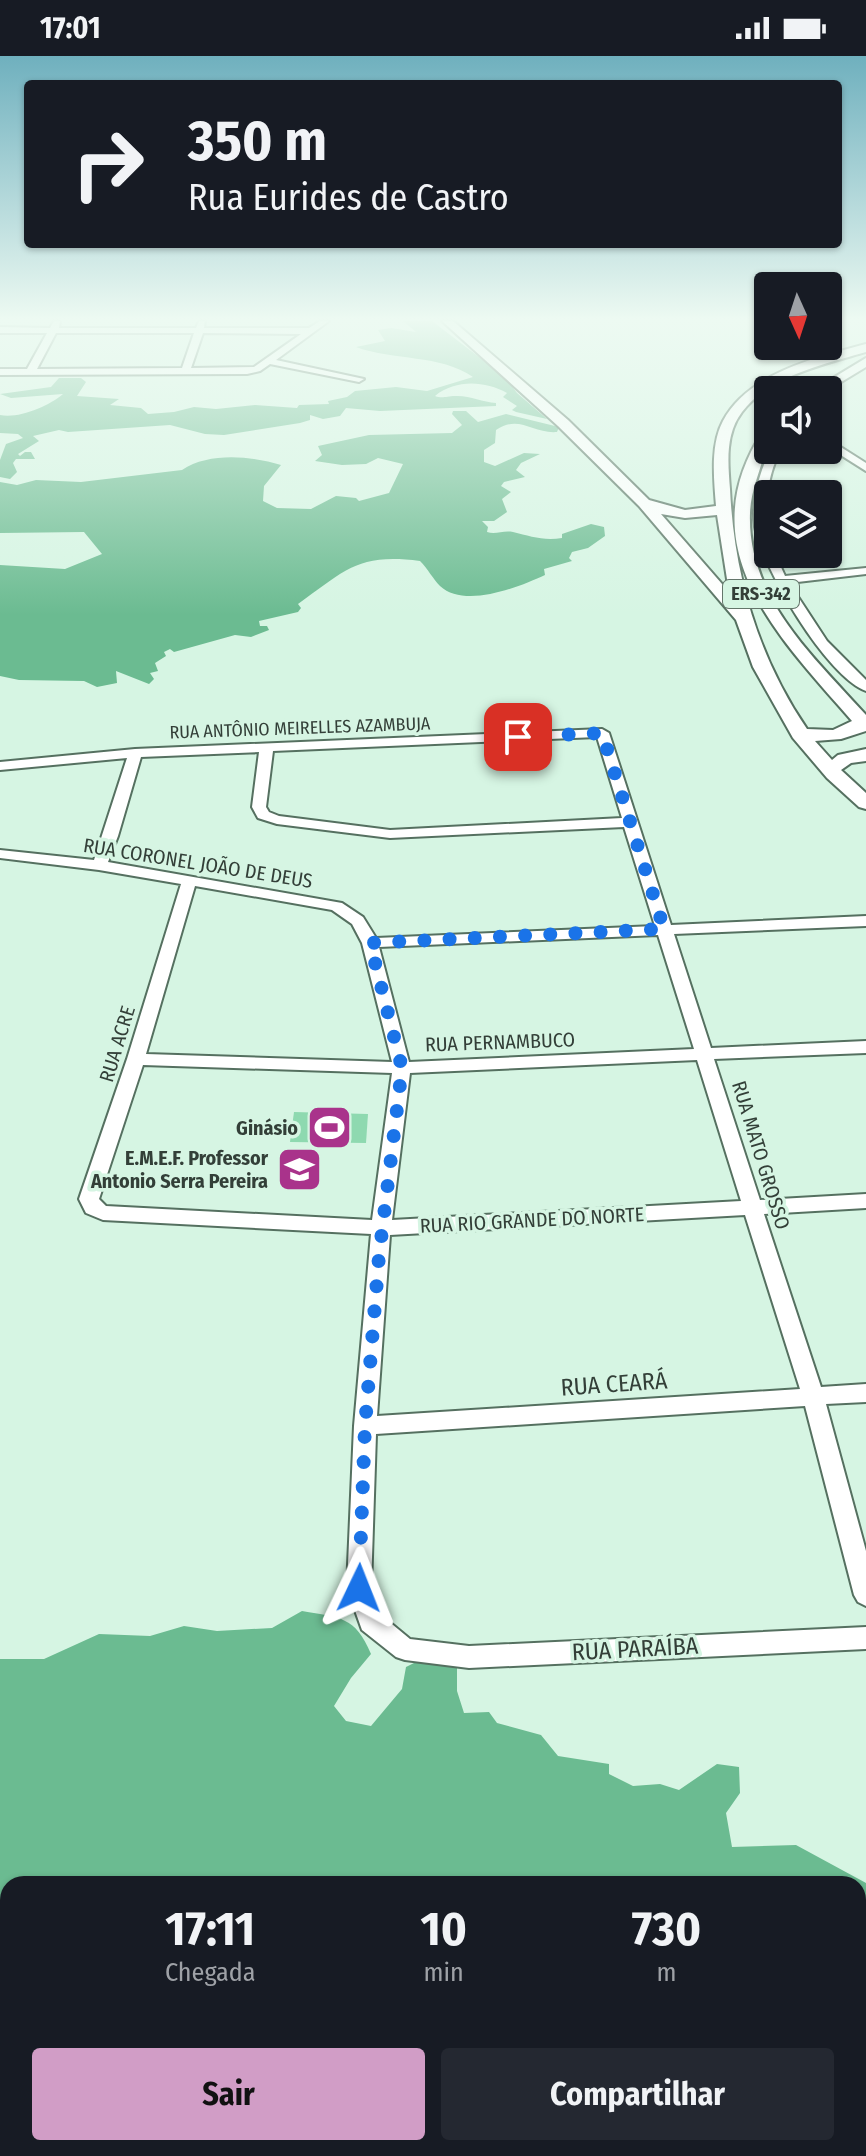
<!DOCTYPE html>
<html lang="pt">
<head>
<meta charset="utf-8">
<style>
	:root { --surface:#171b24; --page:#242831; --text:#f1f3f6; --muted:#9ea1a6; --accent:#d19dc6 }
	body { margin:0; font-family:"Fira Sans Condensed",sans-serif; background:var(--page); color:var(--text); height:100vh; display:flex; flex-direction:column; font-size:30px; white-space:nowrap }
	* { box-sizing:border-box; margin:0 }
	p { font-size:26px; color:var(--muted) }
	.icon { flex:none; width:44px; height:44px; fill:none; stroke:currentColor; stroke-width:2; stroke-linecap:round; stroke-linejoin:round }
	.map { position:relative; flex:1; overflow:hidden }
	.drawer { position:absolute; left:0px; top:1820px; width:866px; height:280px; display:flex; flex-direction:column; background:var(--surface); border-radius:24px 24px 0 0; box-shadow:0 2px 6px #0004 }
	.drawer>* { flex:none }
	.top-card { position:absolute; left:24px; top:24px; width:818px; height:168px; border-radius:8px; box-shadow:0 2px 6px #0004; background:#171b24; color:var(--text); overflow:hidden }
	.needle { width:52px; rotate:177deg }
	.controls { position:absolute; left:754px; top:216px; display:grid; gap:16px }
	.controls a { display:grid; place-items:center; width:88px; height:88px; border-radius:8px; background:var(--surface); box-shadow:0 2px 6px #0004; font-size:40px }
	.pin { position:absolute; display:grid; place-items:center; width:68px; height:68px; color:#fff; margin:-34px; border-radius:16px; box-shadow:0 4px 12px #0006 }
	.me { position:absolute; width:88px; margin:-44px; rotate:2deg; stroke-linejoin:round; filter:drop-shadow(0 0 6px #0008) }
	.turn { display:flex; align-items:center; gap:28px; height:168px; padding:0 32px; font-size:36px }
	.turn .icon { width:104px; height:104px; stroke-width:2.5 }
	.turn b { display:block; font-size:56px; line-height:68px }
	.eta { display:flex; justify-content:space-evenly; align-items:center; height:136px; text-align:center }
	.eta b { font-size:48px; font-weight:700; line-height:56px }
	.cta { display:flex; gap:16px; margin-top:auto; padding:16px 32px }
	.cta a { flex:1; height:92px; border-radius:8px; background:var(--accent); color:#111; font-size:32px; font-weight:700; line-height:92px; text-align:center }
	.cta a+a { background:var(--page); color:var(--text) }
	.status { display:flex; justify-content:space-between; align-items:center; height:56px; padding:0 40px; background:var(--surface); direction:ltr }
	.status svg { height:22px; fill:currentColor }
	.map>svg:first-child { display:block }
	.green { fill:#8ed9b0 }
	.forest { fill:#6bbb91 }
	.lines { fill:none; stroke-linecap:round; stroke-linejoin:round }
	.minor-casing { stroke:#557060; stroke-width:4 }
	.major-casing { stroke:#557060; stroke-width:4 }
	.minor { fill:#fff; fill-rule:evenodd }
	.major { fill:#fff; fill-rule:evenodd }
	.route { stroke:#1a73e8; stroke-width:14; stroke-dasharray:0 25.2 }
	.labels { text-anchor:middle; stroke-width:7; stroke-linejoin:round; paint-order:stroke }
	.shield { fill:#d6f5e3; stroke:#64766b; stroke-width:2 }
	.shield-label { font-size:18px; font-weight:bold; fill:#333f38 }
	.far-street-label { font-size:18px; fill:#333f38; stroke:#d6f5e3 }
	.street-label { font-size:20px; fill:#333f38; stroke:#d6f5e3 }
	.poi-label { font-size:20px; font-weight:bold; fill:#333f38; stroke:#d6f5e3; text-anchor:end }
	.near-street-label { font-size:24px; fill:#333f38; stroke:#d6f5e3 }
</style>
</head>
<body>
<div class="status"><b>17:01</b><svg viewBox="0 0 49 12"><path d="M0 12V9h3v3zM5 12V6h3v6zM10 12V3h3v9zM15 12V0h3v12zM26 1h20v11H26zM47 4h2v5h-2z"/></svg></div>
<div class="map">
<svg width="866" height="2100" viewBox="0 0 866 2100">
	<rect width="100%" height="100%" fill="#d6f5e3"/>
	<!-- green -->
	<path class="green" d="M294,1056l74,2 -2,29 -76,-1z"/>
	<!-- forest -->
	<g class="forest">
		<path d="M403,265h29l73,56 12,16 30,26 -31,-7 -4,-2 5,-4 -14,-9 4,-4c-22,-12 -51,-14 -72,3 8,3 11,0 20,0 14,-1 27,6 41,7v3l-116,5 -34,-3 -6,8 -17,3 -13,-4v5l-10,3 -76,12 -19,-1 -35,-9 -102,7 -9,-2 -26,6 6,5 -21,13 2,2 5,-4h6l4,7h-19l-3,4 4,9 -7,7 -10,-2v-17l6,-16 17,-6 -5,-4 -18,-1v-18c19,4 49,-9 63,-21l-52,4 -11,-4 51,-7 8,-9h22l5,4 -9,14 42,3 -9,6 31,3 7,6 26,-2 20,-5 22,2 39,-4 42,3 2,-3 30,-1 -1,-3 19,-4 8,-6 41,-4 31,4 46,-14c-33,-23 -79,-16 -117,-30l29,-6 -7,-11 13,-2 25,4z"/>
		<path d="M453,355h13l12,11 28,-8 53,13 -2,5c-24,2 -38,-18 -61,-2l-1,13 -11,7v12l11,4 29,-13 16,1 -19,9 -5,7 9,7 -21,5 -3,4 10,6 -9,7 5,13 -13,9h-12l6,6 -1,5c9,3 16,-2 26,0 17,4 30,9 49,6v-4l29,-10 13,3 1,9 -17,12 -16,4 -3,6 3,3 -28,8 1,6c-26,12 -80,34 -105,11 -7,-7 -12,-17 -20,-25 -62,-8 -74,9 -122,43l3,4 -3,4 -39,9 1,5h7l2,4 -18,7 -16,-2 -61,17 -4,-3 -6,3 2,4 -11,7 3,8 -8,2 4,6 -5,5 -33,-13 1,12 -20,4 -13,-6 -65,-1 -19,-4v-111l65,4 37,-15 -18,-22 -84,1v-51l17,3 19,-5 45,2 101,-12c27,-18 69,-14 99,-5l-17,21 -1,15 14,7 34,1 25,-13 20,2 3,3 30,-8 14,-29 -25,-6 -12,6 -24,1 -27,-4 7,-6 -4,-9 51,-11 83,-2 10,-8 -10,-11z"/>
		<path d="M302,1555c39,7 53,5 69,43l-20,24 -17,28 12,15 25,5 31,-37 4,-22 18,-9 33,9v24l7,22 25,-1 8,11 44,12 17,21 51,8v10l24,12 27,-2 19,6 38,-26 22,3 1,26 -14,20 6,34 64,-2 70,38v85l-5,2 5,28v158h-822l-7,-8h821v-264h-850v235l-8,-5v-455h44l55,-25 51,2 34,-10 33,5 55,-3z"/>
	</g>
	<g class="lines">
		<defs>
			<g id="minor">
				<path d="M54,265h6l-1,7h137l3,-7h6l-1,7h105l11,-7h9l-53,39 88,19 -5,3 -89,-18 -10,7 -13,3 -247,1v-6h27l20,-36h-47v-6l50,1zM56,277h138l-12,35 -145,1zM203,277l98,1 -47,33 -63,1z"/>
				<path d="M828,383l38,24v8l-38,-24z"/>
				<path d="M770,394h10c-19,43 -12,60 -12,104h7l10,22 81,-8v6l-77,9 38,58 39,39v11c-40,-15 -104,-124 -111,-164 -4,-27 4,-52 15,-77z"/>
				<path d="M602,673l7,4 62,192 195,-9v10l-192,8 37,114 155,-7v12l-152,6 46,141 106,-6v14l-102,6 57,173 45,-3v18l-40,2 40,147v55l-8,-4 -4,-7 -49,-189 -429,28 -5,154 10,27 29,24 59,7 397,-19v22l-397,19 -64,-8 -9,-3 -34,-27 -15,-42 7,-162 17,-192 -268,-14 -17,-7 -7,-14 48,-140 54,-175 -82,-14 -99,-12v-8l94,10 33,-102 -127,12v-8l135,-13zM597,681l25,81 -232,12 -111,-14 -10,-4 -3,-5 7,-56zM259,696l-7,55 6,11 19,6 113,14 234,-11 31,99 -279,12 -13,-21 -21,-14 -234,-41 10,-26 23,-79zM195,830l137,24 20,14 10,19 30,119 -246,-8zM658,879l36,114 -285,13 -30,-115zM697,1004l44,141 -349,19 18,-147zM143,1009l249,8 -20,147 -266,-14 -7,-7zM745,1159l55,174 -423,27 13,-181z"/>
			</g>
			<g id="major">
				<path d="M442,265h11l115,99 81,80 36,10 31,-4c-2,-26 -6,-61 7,-85 25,-48 95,-64 143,-77v8c-41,12 -97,24 -124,60 -17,22 -14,51 -12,77 4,86 28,168 77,240l26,1 19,-9c-73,-84 -165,-173 -89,-290l5,-1c0,27 -17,53 -18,83 -3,85 64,144 116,202v16l-25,8 -26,2 17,19 6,-5 28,-6v12l-15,2 -10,7 25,23v16l-7,-2 -32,-29 -34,-40 -40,-71 -17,-47 -97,-114 -81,-80zM661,458l24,4 32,-3 12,77z"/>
				<path d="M866,302v9l-38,23h-15z"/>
			</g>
		</defs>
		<!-- minor casing -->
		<use href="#minor" class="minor-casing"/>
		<!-- major casing -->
		<use href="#major" class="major-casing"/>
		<!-- minor -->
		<use href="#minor" class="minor"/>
		<!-- major -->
		<use href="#major" class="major"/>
	</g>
	<!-- sky -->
	<linearGradient id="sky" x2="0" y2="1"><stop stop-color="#6fb0be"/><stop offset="0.47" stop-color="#edfaf2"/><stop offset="1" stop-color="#edfaf2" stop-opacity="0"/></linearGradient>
	<rect width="866" height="559" fill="url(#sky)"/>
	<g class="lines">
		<!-- route -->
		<path class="route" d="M359,1532l6,-162 14,-170 23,-188 -32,-125 294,-14 -62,-196 -84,4"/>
	</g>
	<!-- icons -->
	<defs>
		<symbol id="stadium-square" viewBox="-11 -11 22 22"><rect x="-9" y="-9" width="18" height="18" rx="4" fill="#a9338b" stroke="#d6f5e3"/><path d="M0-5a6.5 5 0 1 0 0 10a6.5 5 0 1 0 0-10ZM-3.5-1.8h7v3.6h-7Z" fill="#fff"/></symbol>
		<symbol id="school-square" viewBox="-11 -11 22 22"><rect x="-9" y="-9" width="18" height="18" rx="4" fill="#a9338b" stroke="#d6f5e3"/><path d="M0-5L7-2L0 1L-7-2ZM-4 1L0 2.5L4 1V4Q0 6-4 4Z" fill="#fff"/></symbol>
	</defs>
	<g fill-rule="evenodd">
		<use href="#stadium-square" x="304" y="1046" width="51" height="51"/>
		<use href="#school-square" x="274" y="1088" width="51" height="51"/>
	</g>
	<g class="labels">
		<!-- shield labels -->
		<rect class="shield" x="723" y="524" width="76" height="28" rx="6"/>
		<g class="shield-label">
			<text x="761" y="544">ERS-342</text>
		</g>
		<!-- far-street labels -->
		<g class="far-street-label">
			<text transform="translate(300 672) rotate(-2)" y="6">RUA ANTÔNIO MEIRELLES AZAMBUJA</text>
		</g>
		<!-- street labels -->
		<g class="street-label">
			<text transform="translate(198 807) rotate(9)" y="7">RUA CORONEL JOÃO DE DEUS</text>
			<text transform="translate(500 986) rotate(-2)" y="7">RUA PERNAMBUCO</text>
			<text transform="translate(117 988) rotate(-73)" y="7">RUA ACRE</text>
			<text transform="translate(761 1099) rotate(73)" y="7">RUA MATO GROSSO</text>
			<text transform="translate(532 1164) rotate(-3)" y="7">RUA RIO GRANDE DO NORTE</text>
		</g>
		<!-- poi labels -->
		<g class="poi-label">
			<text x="298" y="1079">Ginásio</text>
			<text x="268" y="1109">E.M.E.F. Professor<tspan x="268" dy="23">Antonio Serra Pereira</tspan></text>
		</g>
		<!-- near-street labels -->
		<g class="near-street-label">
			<text transform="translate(614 1328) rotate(-4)" y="8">RUA CEARÁ</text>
			<text transform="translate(635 1593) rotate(-3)" y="8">RUA PARAÍBA</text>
		</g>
	</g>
</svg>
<div class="controls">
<a><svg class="needle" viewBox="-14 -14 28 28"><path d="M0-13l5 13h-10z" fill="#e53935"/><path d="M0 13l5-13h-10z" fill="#9ea1a6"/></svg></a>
<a><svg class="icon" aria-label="sound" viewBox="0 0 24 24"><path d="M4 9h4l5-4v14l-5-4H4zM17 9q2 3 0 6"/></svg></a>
<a><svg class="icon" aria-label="layers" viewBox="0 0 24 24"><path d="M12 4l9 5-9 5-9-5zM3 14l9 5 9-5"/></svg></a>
</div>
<div class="pin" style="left:518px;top:681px;background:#d93025"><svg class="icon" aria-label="arrive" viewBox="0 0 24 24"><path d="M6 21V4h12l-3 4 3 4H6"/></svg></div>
<svg class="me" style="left:359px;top:1532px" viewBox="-20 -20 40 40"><path d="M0-17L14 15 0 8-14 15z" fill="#1a73e8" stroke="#fff" stroke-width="4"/></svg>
<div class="top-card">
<div class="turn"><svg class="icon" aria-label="right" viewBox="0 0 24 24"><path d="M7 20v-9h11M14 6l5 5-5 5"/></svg><div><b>350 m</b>Rua Eurides de Castro</div></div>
</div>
<section class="drawer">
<div class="eta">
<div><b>17:11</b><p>Chegada</p></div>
<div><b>10</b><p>min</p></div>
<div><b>730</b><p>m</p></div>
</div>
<div class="cta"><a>Sair</a><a>Compartilhar</a></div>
</section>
</div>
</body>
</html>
